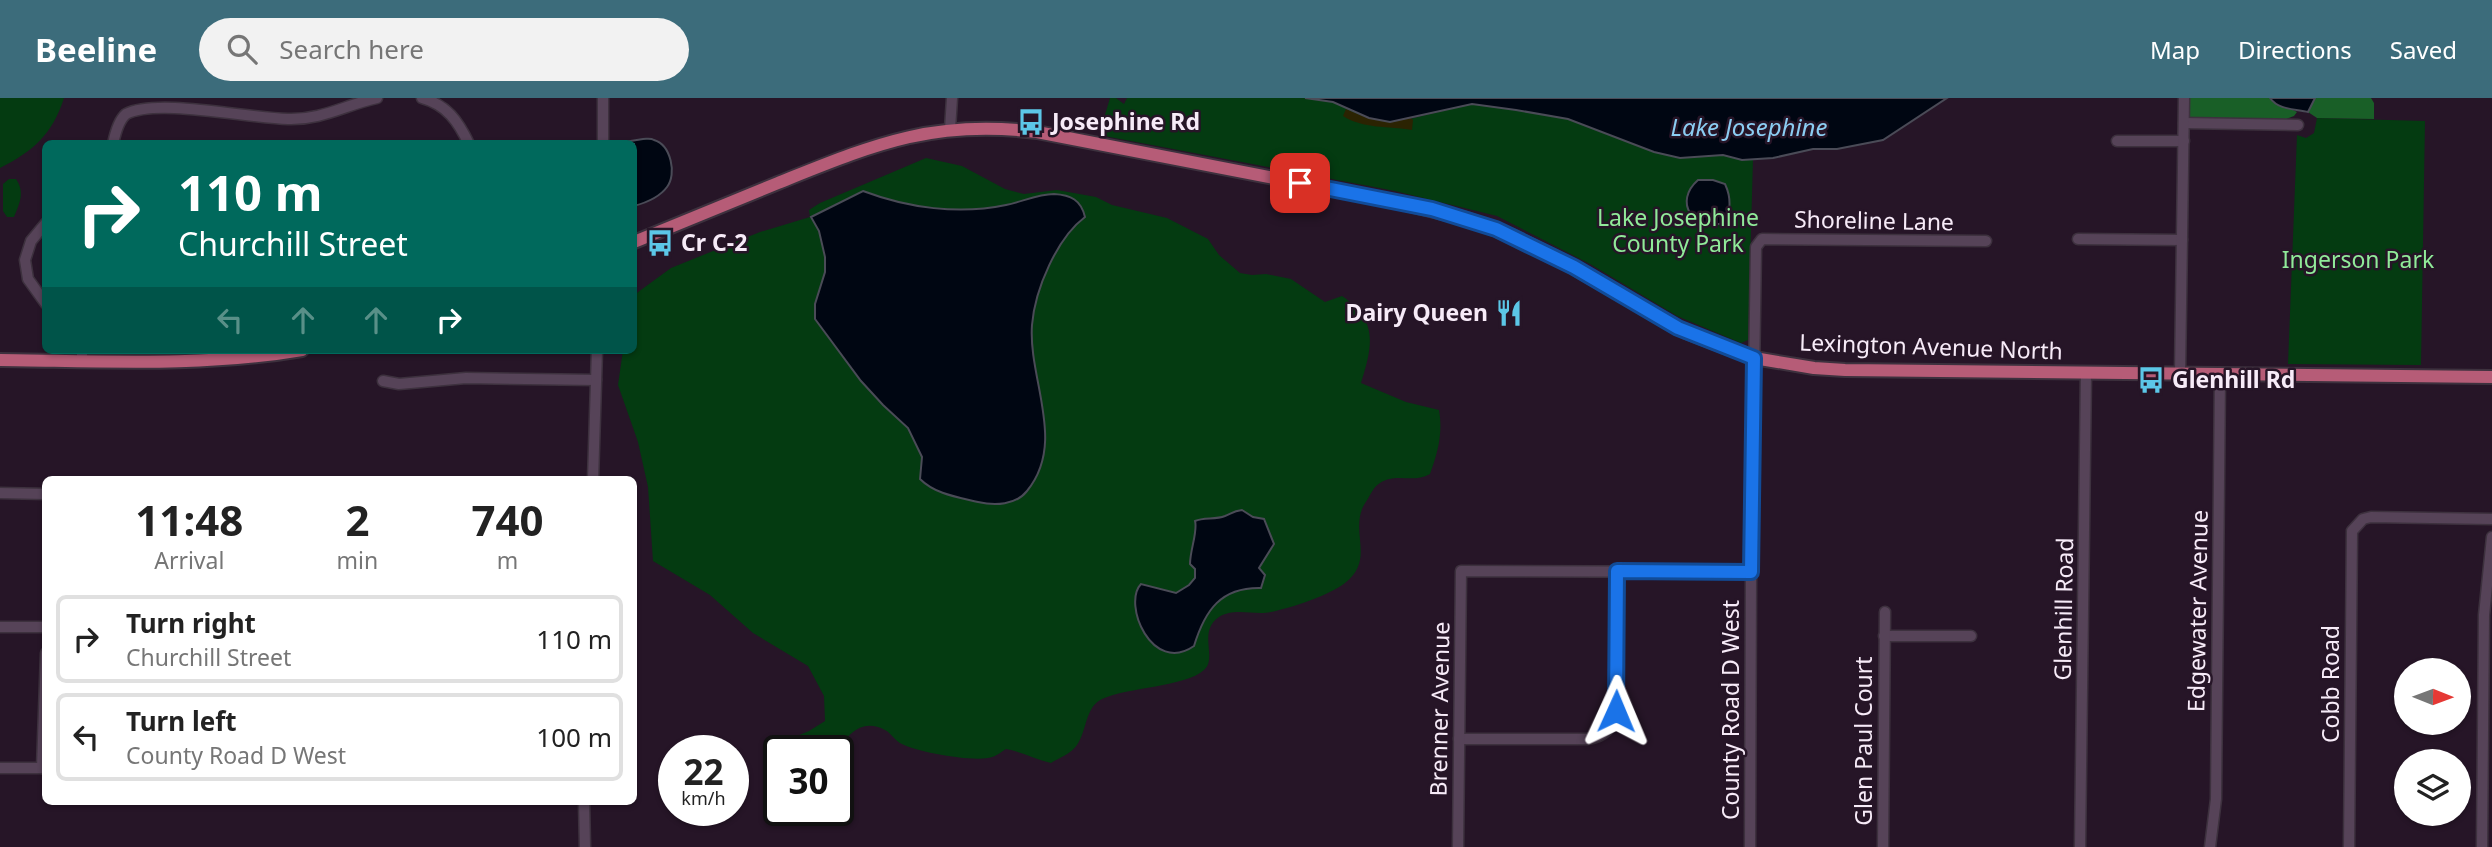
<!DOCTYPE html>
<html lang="en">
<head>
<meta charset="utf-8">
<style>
	:root { --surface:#fff; --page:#f2f2f2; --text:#222; --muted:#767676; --line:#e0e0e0; --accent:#3c6c7b }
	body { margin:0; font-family:"Noto Sans",sans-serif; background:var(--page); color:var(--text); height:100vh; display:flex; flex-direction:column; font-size:26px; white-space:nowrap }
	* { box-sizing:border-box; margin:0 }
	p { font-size:23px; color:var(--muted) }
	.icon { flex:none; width:38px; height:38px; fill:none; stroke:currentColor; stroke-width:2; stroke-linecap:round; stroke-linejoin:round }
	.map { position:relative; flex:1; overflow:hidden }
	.sheet { position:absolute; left:42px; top:378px; width:595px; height:329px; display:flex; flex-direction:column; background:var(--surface); border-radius:10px; box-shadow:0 2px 5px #0004 }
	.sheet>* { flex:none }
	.hud { position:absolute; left:42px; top:42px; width:595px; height:214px; border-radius:10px; box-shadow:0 2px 5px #0004; background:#00695c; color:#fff; overflow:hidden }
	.needle { width:46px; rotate:91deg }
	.tools { position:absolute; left:2394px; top:560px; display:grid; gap:14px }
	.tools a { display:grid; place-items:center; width:77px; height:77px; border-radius:50%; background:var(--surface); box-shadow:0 2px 5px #0004; font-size:35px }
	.speed { position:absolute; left:658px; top:637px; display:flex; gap:14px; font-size:35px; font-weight:700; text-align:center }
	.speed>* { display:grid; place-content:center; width:91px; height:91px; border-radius:50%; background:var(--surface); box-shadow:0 2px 5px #0004; line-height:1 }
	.speed small { font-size:18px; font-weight:400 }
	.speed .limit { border:4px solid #111; border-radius:10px; background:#fff; color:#111 }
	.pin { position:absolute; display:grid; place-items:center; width:60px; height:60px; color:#fff; margin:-30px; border-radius:14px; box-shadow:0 4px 10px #0006 }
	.me { position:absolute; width:77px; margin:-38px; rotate:1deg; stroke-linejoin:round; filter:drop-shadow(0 0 5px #0008) }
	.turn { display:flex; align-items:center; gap:24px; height:147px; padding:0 21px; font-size:32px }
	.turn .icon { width:91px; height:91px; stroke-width:2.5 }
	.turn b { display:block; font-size:49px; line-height:60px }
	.lanes { display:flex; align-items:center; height:66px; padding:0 21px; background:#0003; justify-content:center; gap:35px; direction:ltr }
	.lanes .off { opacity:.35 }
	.eta { display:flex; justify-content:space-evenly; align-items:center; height:119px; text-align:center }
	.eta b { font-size:42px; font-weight:700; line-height:49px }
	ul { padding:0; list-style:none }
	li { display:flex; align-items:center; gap:21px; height:88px; margin:0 14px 10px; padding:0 7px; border:4px solid var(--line); border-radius:10px }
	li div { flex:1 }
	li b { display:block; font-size:26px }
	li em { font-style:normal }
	header { display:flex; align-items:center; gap:42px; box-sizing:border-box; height:98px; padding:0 35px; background:var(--accent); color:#fff }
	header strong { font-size:33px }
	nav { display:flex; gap:38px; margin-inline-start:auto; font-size:24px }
	.search { width:490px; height:63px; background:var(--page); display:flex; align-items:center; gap:18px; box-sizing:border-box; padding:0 24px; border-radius:38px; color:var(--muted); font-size:26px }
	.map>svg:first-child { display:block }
	.green { fill:#043b11 }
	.forest { fill:#195f27 }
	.sand { fill:#2b2302 }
	.water { fill:#000612; stroke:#4a4b57; stroke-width:2 }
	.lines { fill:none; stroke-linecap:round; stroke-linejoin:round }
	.minor-casing { stroke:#3d313e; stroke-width:13 }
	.major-casing { stroke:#3d313e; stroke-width:16 }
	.minor { stroke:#564358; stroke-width:10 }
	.major { stroke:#b65c77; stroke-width:12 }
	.route-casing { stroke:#114b97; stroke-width:18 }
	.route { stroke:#1a73e8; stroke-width:12 }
	.labels { text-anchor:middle; stroke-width:5; stroke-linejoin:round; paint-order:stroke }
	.poi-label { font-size:23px; font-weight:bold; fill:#f7ebf8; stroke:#261527; text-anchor:start }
	.park-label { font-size:23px; fill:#90ea99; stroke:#261527 }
	.street-label { font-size:23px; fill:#f7ebf8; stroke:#261527 }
	.water-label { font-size:24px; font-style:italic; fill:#8bcdf2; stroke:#261527 }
</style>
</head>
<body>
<header>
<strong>Beeline</strong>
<div class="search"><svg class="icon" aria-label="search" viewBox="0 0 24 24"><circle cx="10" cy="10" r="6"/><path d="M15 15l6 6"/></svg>Search here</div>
<nav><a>Map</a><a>Directions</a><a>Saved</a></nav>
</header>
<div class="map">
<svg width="2492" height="749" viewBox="0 0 2492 749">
	<rect width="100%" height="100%" fill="#261527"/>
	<!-- green -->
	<g class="green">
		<path d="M0,0h64c-12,37 -31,53 -64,70z"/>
		<path d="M1110,0h6l8,6 3,-6h178l28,4 36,16 28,4 75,-18 44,6 52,9 86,33 26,6 43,-3 19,5 11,-1 -5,181 -7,3 -64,-27 -87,-52 -93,-48 -102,-25 -296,-56z"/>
		<path d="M2317,20l108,3 -4,244 -133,-1 9,-229 9,3 8,-5z"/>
		<path d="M926,60l36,8 43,23 19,5 33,-4 39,7 16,8 55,13 41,21 11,16 21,18 12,2 14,-1 25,5 34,23 17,-6c36,24 31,49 19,87l45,19 33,8c4,23 -1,42 -9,64 -18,10 -33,-2 -50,9 -5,3 -7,7 -10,12 -2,4 -6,9 -8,14 -10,27 12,51 -17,74 -15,12 -54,25 -74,29 -16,4 -36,-5 -52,5 -22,15 -1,41 -15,53 -19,17 -76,17 -102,29 -17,8 -15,32 -25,46 -5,8 -18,13 -26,18 -16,-4 -29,-11 -45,-14 -4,2 -9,7 -14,8 -16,6 -75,-5 -90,-13 -7,-3 -11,-11 -17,-14 -23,-12 -36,4 -49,21h-54l3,-10 24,-10 16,-10 -1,-25 -16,-30 -55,-33 -43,-38 -57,-34 -5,-74 -10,-45 -20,-57 5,-35h11v-55l37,-27 89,-36 50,-15 -1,-7 11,-7z"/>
		<path d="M9,81h7c9,13 4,24 -2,38h-7l-4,-6v-27z"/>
	</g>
	<!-- forest -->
	<g class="forest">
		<path d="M2189,0h81l27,14 -3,4 -8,3 -97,-1z"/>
		<path d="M2315,0h56l3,5v16l-57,-1 -9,-6z"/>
	</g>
	<!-- sand -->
	<path class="sand" d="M1346,11c23,10 40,17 64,8l3,3 -1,10c-23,-4 -49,-1 -69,-14z"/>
	<!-- water -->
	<g class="water">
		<path d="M1305,0h642l-64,42 -46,9h-24l-40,9 -31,2 -19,-5 -43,3 -26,-6 -86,-33 -52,-9 -44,-6 -82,18 -21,-4 -36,-16z"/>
		<path d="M2270,0h45l-7,14c-12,-3 -30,-2 -38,-14z"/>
		<path d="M643,41c4,0 8,-1 11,1 17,5 23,34 13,47 -8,11 -22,16 -33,19v-62l-16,-1z"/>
		<path d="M1698,82h15l12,4c6,13 6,27 -1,39 -31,8 -51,-21 -26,-43z"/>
		<path d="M863,93c45,17 96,24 143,14 16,-3 31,-11 48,-11 17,1 27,6 31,23 -28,21 -50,72 -53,108 -4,55 35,117 -5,166 -11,14 -32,15 -49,11 -21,-5 -43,-8 -58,-23l2,-22 -14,-29 -25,-23 -22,-24 -46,-62v-15l10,-32v-15l-6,-26 -8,-14z"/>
		<path d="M1242,412l11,7 11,2 10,25 -15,24 6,7 -4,13c-40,-1 -56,22 -67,58 -42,29 -72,-42 -53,-62l35,9 13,-8 6,-7v-9l-5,-5c0,-14 8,-33 5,-43 9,-4 20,-1 30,-5 7,-3 9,-5 17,-6z"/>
	</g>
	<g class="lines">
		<defs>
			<g id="minor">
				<path d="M422,0c25,7 36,23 47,46"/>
				<path d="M2184,25l114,2"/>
				<path d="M950,31l2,-31"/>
				<path d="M2117,43h67"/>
				<path d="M113,46c2,-10 5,-23 13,-30 32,-16 120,4 162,5 34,1 57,-14 89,-21"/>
				<path d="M603,46v-46"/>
				<path d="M46,125l-15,18 -6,19 3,19 18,25"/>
				<path d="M2078,141l104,1"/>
				<path d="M82,263v-11"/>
				<path d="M2180,276l4,-276"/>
				<path d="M383,283l16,3 67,-6 130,2"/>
				<path d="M593,382l4,-130"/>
				<path d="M0,395l46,1"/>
				<path d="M0,529h46"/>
				<path d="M1884,538h87"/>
				<path d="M1459,641h128c17,-2 27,-12 29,-28l1,-140"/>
				<path d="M0,670h46"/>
				<path d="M42,670l4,-115"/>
				<path d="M584,704l1,45"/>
				<path d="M1458,749l3,-276 290,1"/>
				<path d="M1750,749l1,-275 5,-325 6,-8 224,2"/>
				<path d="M1883,749l2,-235"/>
				<path d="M2080,749l6,-475"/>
				<path d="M2210,749l6,-48 4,-425"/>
				<path d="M2349,749l3,-316 11,-12 8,-2 121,2"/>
				<path d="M2482,749l2,-232 8,-78"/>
			</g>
			<g id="major">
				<path d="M634,144c48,-20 96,-39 144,-59 95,-38 154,-64 259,-51l356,69 74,18 43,16 47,23 129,74 68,26 60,10 31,2 647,7"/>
				<path d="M0,262c101,1 203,7 302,-10"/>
			</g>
		</defs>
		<!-- minor casing -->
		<use href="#minor" class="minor-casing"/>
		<!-- major casing -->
		<use href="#major" class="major-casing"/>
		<!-- minor -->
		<use href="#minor" class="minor"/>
		<!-- major -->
		<use href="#major" class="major"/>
	</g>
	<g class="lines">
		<defs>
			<path id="route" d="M1300,85l132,26 64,20 78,38 104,61 76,30 -3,214 -134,-1 -1,140"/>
		</defs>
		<!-- route casing -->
		<use href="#route" class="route-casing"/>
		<!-- route -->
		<use href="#route" class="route"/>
	</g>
	<!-- icons -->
	<defs>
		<symbol id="bus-bare" viewBox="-9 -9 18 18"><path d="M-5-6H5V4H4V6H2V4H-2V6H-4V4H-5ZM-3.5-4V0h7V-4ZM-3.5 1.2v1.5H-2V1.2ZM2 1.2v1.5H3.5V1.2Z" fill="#5cc7e7" stroke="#261527" stroke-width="2.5" paint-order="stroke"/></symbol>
		<symbol id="restaurant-bare" viewBox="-9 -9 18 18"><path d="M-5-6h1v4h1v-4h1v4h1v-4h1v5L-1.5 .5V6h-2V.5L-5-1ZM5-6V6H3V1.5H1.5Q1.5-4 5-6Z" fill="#5cc7e7" stroke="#261527" stroke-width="2.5" paint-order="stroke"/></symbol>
	</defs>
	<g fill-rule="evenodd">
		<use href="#bus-bare" x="1012" y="5" width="38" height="38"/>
		<use href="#bus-bare" x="641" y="126" width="38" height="38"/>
		<use href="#restaurant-bare" x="1490" y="196" width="38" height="38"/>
		<use href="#bus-bare" x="2132" y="263" width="38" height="38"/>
	</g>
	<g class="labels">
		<!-- poi labels -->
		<g class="poi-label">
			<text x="1052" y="32">Josephine Rd</text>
			<text x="681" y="153">Cr C-2</text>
			<text x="1488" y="223" text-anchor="end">Dairy Queen</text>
			<text x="2172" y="290">Glenhill Rd</text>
		</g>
		<!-- park labels -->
		<g class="park-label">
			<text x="1678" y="128">Lake Josephine<tspan x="1678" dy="26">County Park</tspan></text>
			<text x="2358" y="170">Ingerson Park</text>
		</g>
		<!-- street labels -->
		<g class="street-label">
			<text transform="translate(1874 123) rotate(1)" y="8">Shoreline Lane</text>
			<text transform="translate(1931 249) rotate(2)" y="8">Lexington Avenue North</text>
			<text transform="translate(2064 511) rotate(-89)" y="8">Glenhill Road</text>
			<text transform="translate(2198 513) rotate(-89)" y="8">Edgewater Avenue</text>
			<text transform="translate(2331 586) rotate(-90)" y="8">Cobb Road</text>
			<text transform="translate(1440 611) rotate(-89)" y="8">Brenner Avenue</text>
			<text transform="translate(1731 612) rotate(-90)" y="8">County Road D West</text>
			<text transform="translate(1864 643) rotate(-90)" y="8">Glen Paul Court</text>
		</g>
		<!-- water labels -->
		<g class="water-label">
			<text x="1749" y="38">Lake Josephine</text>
		</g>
	</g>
</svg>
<div class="tools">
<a><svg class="needle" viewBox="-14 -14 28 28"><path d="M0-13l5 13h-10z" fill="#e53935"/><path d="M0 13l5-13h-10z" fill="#767676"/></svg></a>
<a><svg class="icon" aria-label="layers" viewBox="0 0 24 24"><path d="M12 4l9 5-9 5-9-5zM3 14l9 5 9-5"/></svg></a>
</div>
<div class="speed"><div>22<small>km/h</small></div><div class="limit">30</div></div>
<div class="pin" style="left:1300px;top:85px;background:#d93025"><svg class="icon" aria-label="arrive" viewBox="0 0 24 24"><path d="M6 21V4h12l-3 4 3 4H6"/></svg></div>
<svg class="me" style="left:1616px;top:613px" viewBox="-20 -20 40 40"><path d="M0-17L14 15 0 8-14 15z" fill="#1a73e8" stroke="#fff" stroke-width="4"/></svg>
<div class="hud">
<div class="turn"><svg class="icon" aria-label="right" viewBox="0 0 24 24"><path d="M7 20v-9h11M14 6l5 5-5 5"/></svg><div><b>110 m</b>Churchill Street</div></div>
<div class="lanes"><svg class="icon off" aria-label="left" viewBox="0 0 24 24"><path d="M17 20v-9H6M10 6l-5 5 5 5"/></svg><svg class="icon off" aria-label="ahead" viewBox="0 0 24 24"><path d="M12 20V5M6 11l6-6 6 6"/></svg><svg class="icon off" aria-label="ahead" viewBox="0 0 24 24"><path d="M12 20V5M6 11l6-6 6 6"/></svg><svg class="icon" aria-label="right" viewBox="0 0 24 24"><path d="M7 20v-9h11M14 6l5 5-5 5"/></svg></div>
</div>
<section class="sheet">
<div class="eta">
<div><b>11:48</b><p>Arrival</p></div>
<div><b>2</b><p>min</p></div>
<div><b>740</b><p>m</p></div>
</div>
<ul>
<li><svg class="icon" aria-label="right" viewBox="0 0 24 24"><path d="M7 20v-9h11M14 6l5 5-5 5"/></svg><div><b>Turn right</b><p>Churchill Street</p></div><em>110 m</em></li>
<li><svg class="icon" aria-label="left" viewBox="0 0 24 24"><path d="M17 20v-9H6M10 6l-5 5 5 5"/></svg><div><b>Turn left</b><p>County Road D West</p></div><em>100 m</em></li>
</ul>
</section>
</div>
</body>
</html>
